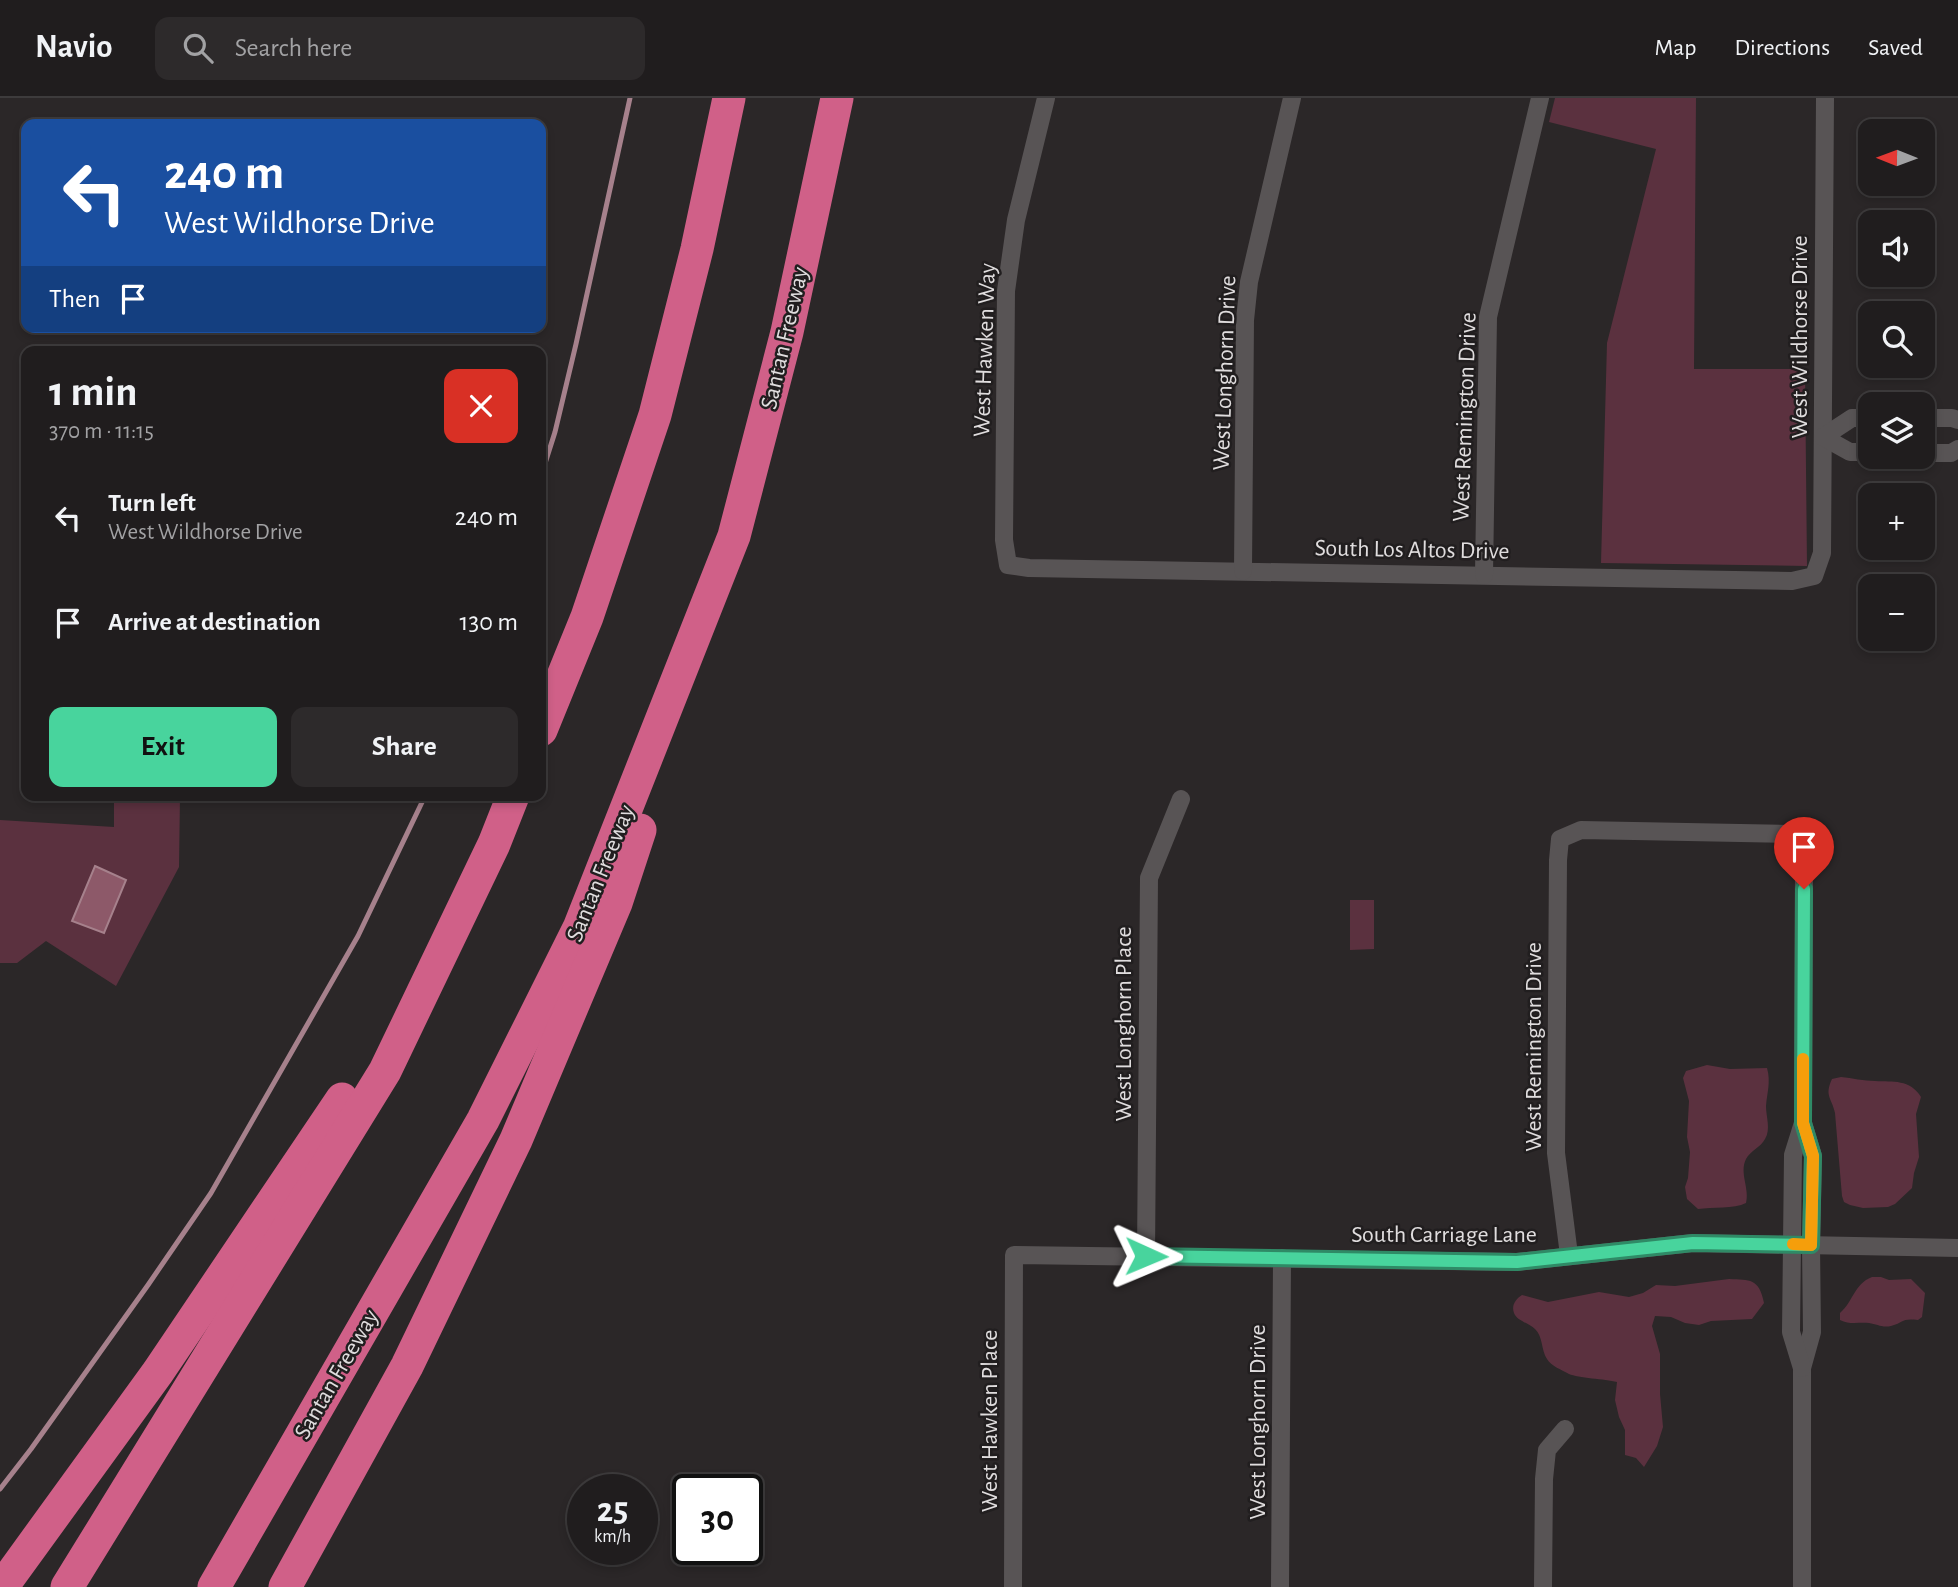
<!DOCTYPE html>
<html lang="en">
<head>
<meta charset="utf-8">
<style>
	:root { --surface:#201d1e; --page:#2d2a2b; --text:#f1f3f6; --muted:#a2a2a4; --line:#3d3b3c; --accent:#48d49d }
	body { margin:0; font-family:"Alegreya Sans",sans-serif; background:var(--page); color:var(--text); height:100vh; display:flex; flex-direction:column; font-size:26px; white-space:nowrap }
	* { box-sizing:border-box; margin:0 }
	p { font-size:23px; color:var(--muted) }
	.icon { flex:none; width:38px; height:38px; fill:none; stroke:currentColor; stroke-width:2; stroke-linecap:round; stroke-linejoin:round }
	.map { position:relative; flex:1; overflow:hidden }
	.side { position:absolute; left:21px; top:248px; width:525px; height:455px; display:flex; flex-direction:column; background:var(--surface); border-radius:14px; box-shadow:0 4px 10px #0003,0 0 0 2px var(--line) }
	.side>* { flex:none }
	.top-card { position:absolute; left:21px; top:21px; width:525px; height:214px; border-radius:14px; box-shadow:0 4px 10px #0003,0 0 0 2px var(--line); background:#1a4fa0; color:#fff; overflow:hidden }
	.needle { width:46px; rotate:271deg }
	.controls { position:absolute; left:1858px; top:21px; display:grid; gap:14px }
	.controls a { display:grid; place-items:center; width:77px; height:77px; border-radius:14px; background:var(--surface); box-shadow:0 4px 10px #0003,0 0 0 2px var(--line); font-size:35px }
	.speed { position:absolute; left:567px; top:1376px; display:flex; gap:14px; font-size:35px; font-weight:700; text-align:center }
	.speed>* { display:grid; place-content:center; width:91px; height:91px; border-radius:50%; background:var(--surface); box-shadow:0 4px 10px #0003,0 0 0 2px var(--line); line-height:1 }
	.speed small { font-size:18px; font-weight:400 }
	.speed .limit { border:4px solid #111; border-radius:10px; background:#fff; color:#111 }
	.pin { position:absolute; display:grid; place-items:center; width:60px; height:60px; color:#fff; margin:-72px -30px; border-radius:50% 50% 50% 0; rotate:-45deg; box-shadow:0 0 7px #0007 }
	.pin .icon { rotate:45deg }
	.me { position:absolute; width:77px; margin:-38px; rotate:91deg; stroke-linejoin:round; filter:drop-shadow(0 0 5px #0008) }
	.turn { display:flex; align-items:center; gap:24px; height:147px; padding:0 28px; font-size:32px }
	.turn .icon { width:91px; height:91px; stroke-width:2.5 }
	.turn b { display:block; font-size:49px; line-height:60px }
	.then { display:flex; align-items:center; height:66px; padding:0 28px; background:#0003; gap:14px; font-size:26px }
	.round { display:grid; place-items:center; flex:none; width:74px; height:74px; border-radius:14px; background:var(--page) }
	.head { display:flex; align-items:center; justify-content:space-between; height:119px; padding:0 28px }
	h1 { font-size:42px; font-weight:700; line-height:52px }
	.action { display:flex; gap:14px; margin-top:auto; padding:14px 28px }
	.action a { flex:1; height:80px; border-radius:14px; background:var(--accent); color:#111; font-size:28px; font-weight:700; line-height:80px; text-align:center }
	.action a+a { background:var(--page); color:var(--text) }
	ul { padding:0; list-style:none }
	li { display:flex; align-items:center; gap:21px; height:105px; padding:0 28px }
	li div { flex:1 }
	li b { display:block; font-size:26px }
	li em { font-style:normal }
	header { display:flex; align-items:center; gap:42px; box-sizing:border-box; height:98px; padding:0 35px; background:var(--surface); border-bottom:2px solid var(--line) }
	header strong { font-size:33px }
	nav { display:flex; gap:38px; margin-inline-start:auto; font-size:24px }
	.search { width:490px; height:63px; background:var(--page); display:flex; align-items:center; gap:18px; box-sizing:border-box; padding:0 24px; border-radius:14px; color:var(--muted); font-size:26px }
	.map>svg:first-child { display:block }
	.green { fill:#5b313f }
	.water { fill:#8d5969; stroke:#a6818c; stroke-width:2 }
	.lines { fill:none; stroke-linecap:round; stroke-linejoin:round }
	.stream { stroke:#a6818c; stroke-width:5 }
	.street { stroke:#585455; stroke-width:18 }
	.highway { stroke:#d06088; stroke-width:33 }
	.route-casing { stroke:#2f8a66; stroke-width:18 }
	.route { stroke:#48d49d; stroke-width:12 }
	.slow { stroke:#f59e0b; stroke-width:12 }
	.labels { text-anchor:middle; stroke-width:5; stroke-linejoin:round; paint-order:stroke }
	.street-label { font-size:24px; fill:#e0ddde; stroke:#211e1f }
</style>
</head>
<body>
<header>
<strong>Navio</strong>
<div class="search"><svg class="icon" aria-label="search" viewBox="0 0 24 24"><circle cx="10" cy="10" r="6"/><path d="M15 15l6 6"/></svg>Search here</div>
<nav><a>Map</a><a>Directions</a><a>Saved</a></nav>
</header>
<div class="map">
<svg width="1958" height="1489" viewBox="0 0 1958 1489">
	<rect width="100%" height="100%" fill="#2b2728"/>
	<!-- green -->
	<g class="green">
		<path d="M1555,0h141l-2,271h111l2,197 -206,-3 6,-220 49,-194 -107,-27z"/>
		<path d="M114,698h66l-1,71 -63,119 -70,-45 -29,22h-17v-143l114,7z"/>
		<path d="M1350,802h24v49l-24,1z"/>
		<path d="M1707,967l23,4 37,-1c4,14 0,25 -1,38 0,11 5,23 -1,33 -4,8 -15,12 -19,20 -7,14 4,30 0,44 -12,6 -34,4 -48,6l-11,-10 -2,-12 3,-9 2,-26 -3,-15 2,-36 -6,-23 3,-7z"/>
		<path d="M1841,979c11,1 23,4 34,4 18,1 35,-2 46,16l-5,17 3,43 -5,16 -2,15 -17,16 -7,3 -25,1 -13,-3 -6,-3 -2,-6 -7,-83c-3,-15 -11,-17 -3,-34z"/>
		<path d="M1872,1179h9l8,3 22,-1 14,14 -3,24 -4,3c-17,-2 -13,2 -27,6 -9,2 -14,-2 -22,-3 -11,-1 -19,2 -29,-3v-7c13,-11 14,-29 32,-36z"/>
		<path d="M1729,1181c21,1 30,-1 35,24l-12,16 -41,2 -12,4 -14,-2 -14,-6 -16,-1 -3,10 8,28v40l3,33 -6,19 -13,21 -8,-9 -11,-3v-25l-6,-13 -4,-17 2,-18c-12,-3 -39,-4 -48,-8 -7,-4 -18,-8 -22,-15 -6,-9 -4,-23 -12,-30 -6,-6 -18,-8 -21,-16 -3,-8 2,-14 8,-18l26,7 51,-10 30,5 14,-4 13,-8 19,1z"/>
	</g>
	<!-- water -->
	<path class="water" d="M95,768l31,14 -22,53 -32,-12z"/>
	<g class="lines">
		<!-- stream -->
		<g class="stream">
			<path d="M541,378l14,-44 21,-88 54,-246"/>
			<path d="M0,1391l31,-40 117,-164 63,-92 147,-257 67,-140"/>
		</g>
		<!-- street -->
		<g class="street">
			<path d="M1046,0l-30,122 -10,71 -2,249 4,25 21,3 763,13 22,-5 8,-23 3,-455"/>
			<path d="M1871,320h-19l-29,19 27,15h21"/>
			<path d="M1923,320h29l6,2"/>
			<path d="M1923,355h28l7,-4"/>
			<path d="M1243,473l2,-251 4,-38 43,-184"/>
			<path d="M1484,477l4,-258 52,-219"/>
			<path d="M1569,1157l-13,-102 2,-293 2,-21 21,-9 214,4 9,29 -1,260 10,33 -2,89 1,87 -10,36v219"/>
			<path d="M1146,1158l3,-378 32,-79"/>
			<path d="M1802,1270l-11,-36 2,-177 10,-32"/>
			<path d="M1013,1489l1,-332 503,7 176,-19 265,5"/>
			<path d="M1280,1489l2,-329"/>
			<path d="M1543,1489l1,-108 3,-29 18,-21"/>
		</g>
		<!-- highway -->
		<g class="highway">
			<path d="M541,632l46,-113 68,-202 42,-166 32,-151"/>
			<path d="M2,1489l156,-215 184,-273"/>
			<path d="M67,1489l318,-516 109,-227 19,-48"/>
			<path d="M214,1489l269,-467 96,-192 155,-392 53,-204 50,-234"/>
			<path d="M285,1489l122,-221 109,-226 100,-237 24,-73"/>
		</g>
	</g>
	<g class="lines">
		<defs>
			<path id="route" d="M1146,1158l371,6 176,-19 118,2 2,-89 -10,-33 1,-234"/>
		</defs>
		<!-- route casing -->
		<use href="#route" class="route-casing"/>
		<!-- route -->
		<use href="#route" class="route"/>
		<!-- slow -->
		<path class="slow" d="M1793,1146l18,1 2,-89 -10,-33v-64"/>
	</g>
	<g class="labels">
		<!-- street labels -->
		<g class="street-label">
			<text transform="translate(1799 239) rotate(-90)" y="8">West Wildhorse Drive</text>
			<text transform="translate(784 240) rotate(-77)" y="8">Santan Freeway</text>
			<text transform="translate(984 252) rotate(-88)" y="8">West Hawken Way</text>
			<text transform="translate(1224 275) rotate(-88)" y="8">West Longhorn Drive</text>
			<text transform="translate(1464 319) rotate(-88)" y="8">West Remington Drive</text>
			<text transform="translate(1412 451) rotate(1)" y="8">South Los Altos Drive</text>
			<text transform="translate(600 775) rotate(-68)" y="8">Santan Freeway</text>
			<text transform="translate(1123 926) rotate(-90)" y="8">West Longhorn Place</text>
			<text transform="translate(1533 949) rotate(-90)" y="8">West Remington Drive</text>
			<text x="1444" y="1144">South Carriage Lane</text>
			<text transform="translate(336 1276) rotate(-60)" y="8">Santan Freeway</text>
			<text transform="translate(989 1323) rotate(-90)" y="8">West Hawken Place</text>
			<text transform="translate(1257 1324) rotate(-90)" y="8">West Longhorn Drive</text>
		</g>
	</g>
</svg>
<div class="controls">
<a><svg class="needle" viewBox="-14 -14 28 28"><path d="M0-13l5 13h-10z" fill="#e53935"/><path d="M0 13l5-13h-10z" fill="#a2a2a4"/></svg></a>
<a><svg class="icon" aria-label="sound" viewBox="0 0 24 24"><path d="M4 9h4l5-4v14l-5-4H4zM17 9q2 3 0 6"/></svg></a>
<a><svg class="icon" aria-label="search" viewBox="0 0 24 24"><circle cx="10" cy="10" r="6"/><path d="M15 15l6 6"/></svg></a>
<a><svg class="icon" aria-label="layers" viewBox="0 0 24 24"><path d="M12 4l9 5-9 5-9-5zM3 14l9 5 9-5"/></svg></a>
<a>+</a>
<a>−</a>
</div>
<div class="speed"><div>25<small>km/h</small></div><div class="limit">30</div></div>
<div class="pin" style="left:1804px;top:791px;background:#d93025"><svg class="icon" aria-label="arrive" viewBox="0 0 24 24"><path d="M6 21V4h12l-3 4 3 4H6"/></svg></div>
<svg class="me" style="left:1146px;top:1158px" viewBox="-20 -20 40 40"><path d="M0-17L14 15 0 8-14 15z" fill="#48d49d" stroke="#fff" stroke-width="4"/></svg>
<div class="top-card">
<div class="turn"><svg class="icon" aria-label="left" viewBox="0 0 24 24"><path d="M17 20v-9H6M10 6l-5 5 5 5"/></svg><div><b>240 m</b>West Wildhorse Drive</div></div>
<div class="then">Then<svg class="icon" aria-label="arrive" viewBox="0 0 24 24"><path d="M6 21V4h12l-3 4 3 4H6"/></svg></div>
</div>
<section class="side">
<div class="head"><div><h1>1 min</h1><p>370 m · 11:15</p></div><a class="round" style="background:#d93025;color:#fff"><svg class="icon" aria-label="close" viewBox="0 0 24 24"><path d="M6 6l12 12M18 6L6 18"/></svg></a></div>
<ul>
<li><svg class="icon" aria-label="left" viewBox="0 0 24 24"><path d="M17 20v-9H6M10 6l-5 5 5 5"/></svg><div><b>Turn left</b><p>West Wildhorse Drive</p></div><em>240 m</em></li>
<li><svg class="icon" aria-label="arrive" viewBox="0 0 24 24"><path d="M6 21V4h12l-3 4 3 4H6"/></svg><div><b>Arrive at destination</b></div><em>130 m</em></li>
</ul>
<div class="action"><a>Exit</a><a>Share</a></div>
</section>
</div>
</body>
</html>
